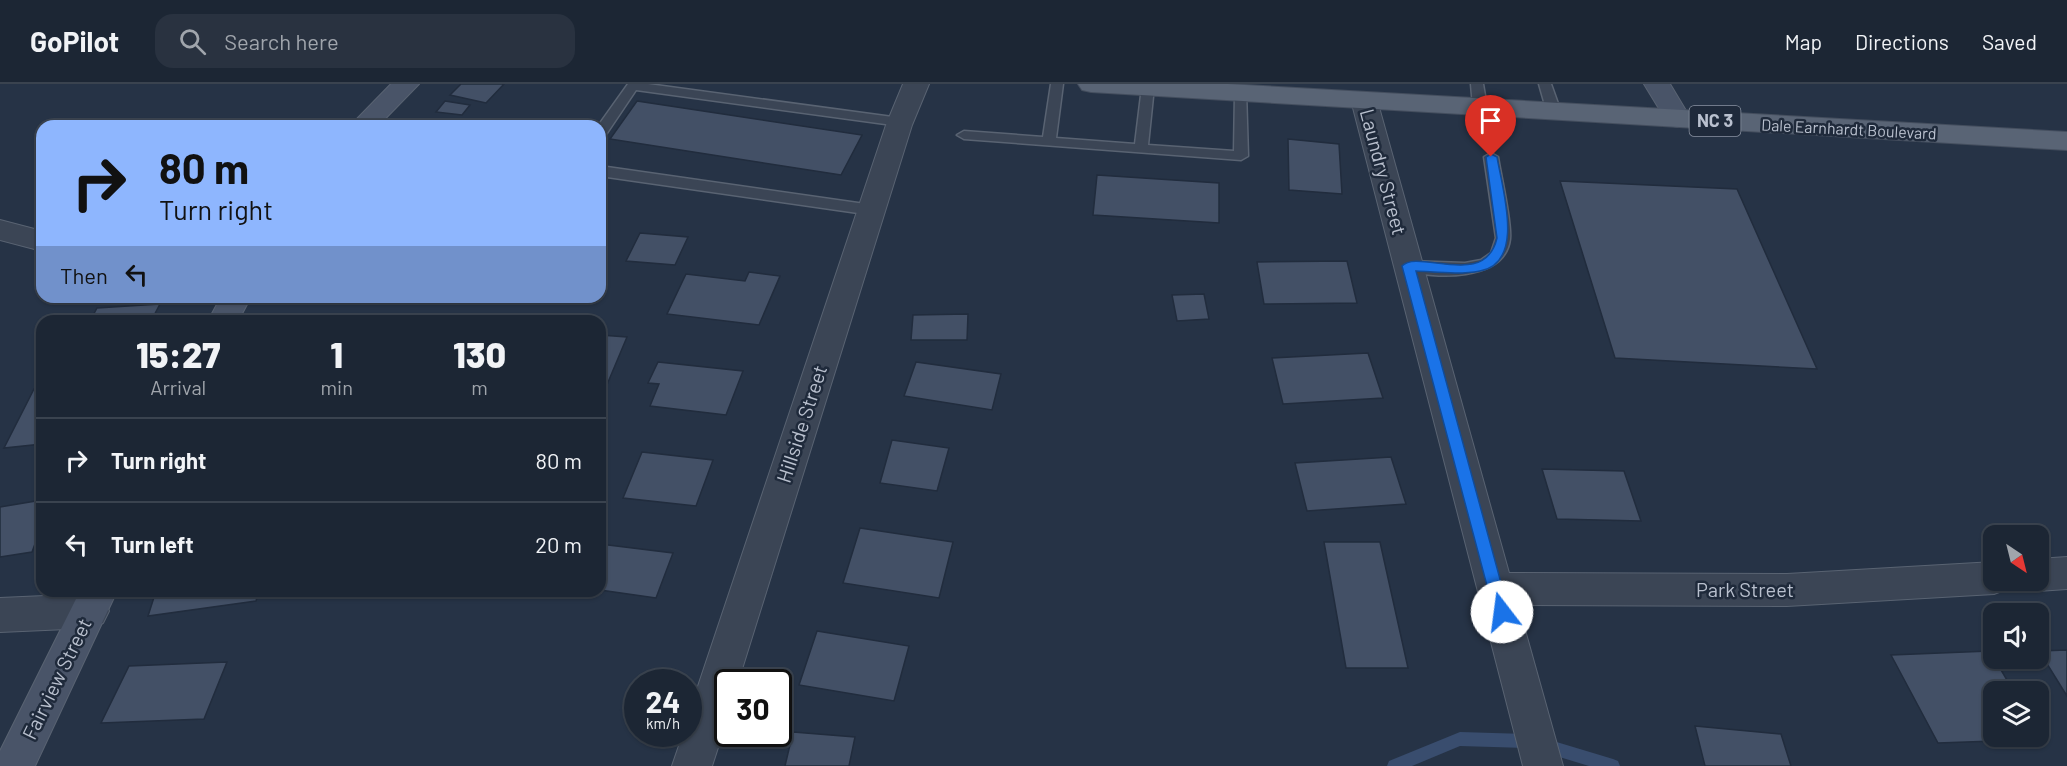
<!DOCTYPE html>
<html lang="en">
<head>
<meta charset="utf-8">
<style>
	:root { --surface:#1c2634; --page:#293240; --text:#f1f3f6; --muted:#a0a5ac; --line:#3a434f }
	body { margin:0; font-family:Barlow,sans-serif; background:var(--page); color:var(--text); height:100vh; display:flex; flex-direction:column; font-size:22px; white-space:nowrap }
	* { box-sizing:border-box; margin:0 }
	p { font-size:20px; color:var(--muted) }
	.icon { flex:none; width:33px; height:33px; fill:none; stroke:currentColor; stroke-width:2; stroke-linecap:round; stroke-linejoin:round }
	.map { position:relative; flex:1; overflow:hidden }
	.details { position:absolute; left:36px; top:231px; width:570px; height:282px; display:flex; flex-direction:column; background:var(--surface); border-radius:18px; box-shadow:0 2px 4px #0004,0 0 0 2px var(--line) }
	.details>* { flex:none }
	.top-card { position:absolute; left:36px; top:36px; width:570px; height:183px; border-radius:18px; box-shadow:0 2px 4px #0004,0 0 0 2px var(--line); background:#8eb6fe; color:#111; overflow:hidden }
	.needle { width:39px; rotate:145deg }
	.buttons { position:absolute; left:1983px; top:441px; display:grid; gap:12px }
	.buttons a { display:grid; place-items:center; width:66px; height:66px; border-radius:12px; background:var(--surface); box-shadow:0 2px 4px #0004,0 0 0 2px var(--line); font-size:30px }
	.speed { position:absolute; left:624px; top:585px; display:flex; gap:12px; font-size:30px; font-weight:700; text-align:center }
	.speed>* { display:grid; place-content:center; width:78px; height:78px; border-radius:50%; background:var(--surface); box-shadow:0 2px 4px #0004,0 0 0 2px var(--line); line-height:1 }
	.speed small { font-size:15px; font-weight:400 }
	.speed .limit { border:3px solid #111; border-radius:9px; background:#fff; color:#111 }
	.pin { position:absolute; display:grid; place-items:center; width:51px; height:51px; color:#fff; margin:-62px -26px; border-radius:50% 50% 50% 0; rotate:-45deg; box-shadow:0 0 6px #0007 }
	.pin .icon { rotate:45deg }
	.me { position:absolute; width:66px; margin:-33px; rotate:345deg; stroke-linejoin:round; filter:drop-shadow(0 0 4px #0008) }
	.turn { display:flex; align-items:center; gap:21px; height:126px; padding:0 24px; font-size:27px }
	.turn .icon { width:78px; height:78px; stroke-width:2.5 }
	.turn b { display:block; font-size:42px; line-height:51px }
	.then { display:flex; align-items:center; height:57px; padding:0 24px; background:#0003; gap:12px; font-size:22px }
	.eta { display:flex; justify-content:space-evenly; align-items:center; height:102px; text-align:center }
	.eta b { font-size:36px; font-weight:800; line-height:42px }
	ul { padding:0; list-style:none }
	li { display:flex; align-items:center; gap:18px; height:84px; padding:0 24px; border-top:2px solid var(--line) }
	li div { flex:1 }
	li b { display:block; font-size:22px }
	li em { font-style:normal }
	header { display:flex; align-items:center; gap:36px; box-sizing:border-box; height:84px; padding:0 30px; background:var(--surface); border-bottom:2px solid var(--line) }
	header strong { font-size:28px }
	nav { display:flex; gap:33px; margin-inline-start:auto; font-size:21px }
	.search { width:420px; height:54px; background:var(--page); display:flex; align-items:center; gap:15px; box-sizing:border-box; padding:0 21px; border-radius:18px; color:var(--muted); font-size:22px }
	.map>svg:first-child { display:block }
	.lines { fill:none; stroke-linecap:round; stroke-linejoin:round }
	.stream { fill:#394d6e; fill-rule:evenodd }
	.building { fill:#435066; stroke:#212c3d; stroke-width:1.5 }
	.lane-casing { stroke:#596372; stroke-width:3 }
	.street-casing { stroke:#596372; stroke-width:2 }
	.secondary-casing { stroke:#596372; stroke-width:2 }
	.primary-casing { stroke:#444e5e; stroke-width:2 }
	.lane { fill:#3b4555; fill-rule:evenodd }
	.street { fill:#3b4555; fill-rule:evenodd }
	.secondary { fill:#495468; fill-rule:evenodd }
	.primary { fill:#596475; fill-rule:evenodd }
	.route { fill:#1a73e8; stroke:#114b97; stroke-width:1.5 }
	.labels { text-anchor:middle; stroke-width:5; stroke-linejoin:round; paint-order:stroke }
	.far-street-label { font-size:16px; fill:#b9c0ce; stroke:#1f2a3b }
	.shield { fill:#1f2a3b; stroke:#8b93a2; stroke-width:1.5 }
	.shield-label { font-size:18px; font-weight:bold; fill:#b9c0ce }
	.street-label { font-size:20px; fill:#b9c0ce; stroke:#1f2a3b }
</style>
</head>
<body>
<header>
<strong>GoPilot</strong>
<div class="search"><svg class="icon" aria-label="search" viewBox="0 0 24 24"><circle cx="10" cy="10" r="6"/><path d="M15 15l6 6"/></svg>Search here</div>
<nav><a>Map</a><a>Directions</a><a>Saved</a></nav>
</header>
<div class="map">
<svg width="2067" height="682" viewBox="0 0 2067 682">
	<rect width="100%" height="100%" fill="#263346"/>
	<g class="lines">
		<!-- stream -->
		<path class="stream" d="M1460,648l70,2 83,25 5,2 2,5h-31l-59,-18 -70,-2 -48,20h-25l2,-5z"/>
	</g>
	<!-- building -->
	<g class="building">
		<path d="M461,0h43l-18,19 -36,-8z"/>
		<path d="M445,17l25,4 -8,10 -26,-3z"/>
		<path d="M637,17l225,34 -21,40 -231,-36z"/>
		<path d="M1288,55l51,5 3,50 -53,-4z"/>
		<path d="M1097,91l122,8v40l-126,-8z"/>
		<path d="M1560,97l177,8 80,180 -202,-11z"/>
		<path d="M640,149l48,4 -13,28 -49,-4z"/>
		<path d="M1347,177l10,42 -93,1 -7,-42z"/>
		<path d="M749,188l31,4 -21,49 -92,-11 19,-40 59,7z"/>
		<path d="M1204,210l5,25 -32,2 -5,-26z"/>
		<path d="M160,220l-9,17h-61l7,-13z"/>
		<path d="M968,230l-1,26h-56l2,-25z"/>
		<path d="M600,251l27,2 -21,50 -6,-1z"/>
		<path d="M1368,269l15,45 -100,6 -11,-46z"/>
		<path d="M658,278l85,9 -17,44 -76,-9 9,-22 -11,-1z"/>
		<path d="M916,278l85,12 -9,36 -88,-14z"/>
		<path d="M42,304v56l-38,4 30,-59z"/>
		<path d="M892,356l57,8 -12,43 -57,-8z"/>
		<path d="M642,368l71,8 -17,46 -73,-8z"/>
		<path d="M1391,373l15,47 -99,7 -12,-48z"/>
		<path d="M1542,385l82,2 17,50 -84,-2z"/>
		<path d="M42,416v25l-10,27 -32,5v-50z"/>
		<path d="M860,444l93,14 -14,56 -96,-15z"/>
		<path d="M1324,458h56l28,126h-62z"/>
		<path d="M600,460l73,9 -17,45 -56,-8z"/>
		<path d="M156,507h103l-3,10 -108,15z"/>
		<path d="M817,547l92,15 -15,55 -95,-16z"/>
		<path d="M2067,566v46l-28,-45z"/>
		<path d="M1990,567l24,41h-20v44h26l2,4 -84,3 -47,-88z"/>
		<path d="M227,578l-23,57 -103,4 28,-57z"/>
		<path d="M1695,642l86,8 10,32h-86z"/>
		<path d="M793,648l62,5 -6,29h-64z"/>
	</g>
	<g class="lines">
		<defs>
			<g id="lane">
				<path d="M628,0h20l252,34 7,4 -7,4 -264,-36 -31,46 -5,1v-11h-2z"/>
				<path d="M1051,0h12l-7,54 79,6 7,-57 1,-3h9l2,3 -6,58 86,6 1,-58 1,-3h10l2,66 -7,4 -277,-21 -7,-4 7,-4 79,6z"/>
				<path d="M1471,0h12l4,23 -2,3h-10l-2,-3z"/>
				<path d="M1539,0h12l10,28 -2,3h-10l-2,-3z"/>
				<path d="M1491,69l7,4c3,20 14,65 12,82 -5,43 -77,40 -107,31l-2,-4 2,-4 5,-1 57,2 16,-3 10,-7 5,-15 -12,-81z"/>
				<path d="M600,82l272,39 7,5 -7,5 -272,-39z"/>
			</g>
			<g id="street">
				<path d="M903,0h26l-17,41 -174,557h-10v35l-16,49h-40l11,-32h5v-18l198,-591z"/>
				<path d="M1364,8l9,2 4,6 132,473 278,1 207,-12v18h17l-4,9 -13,5 -207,12 -269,-1 45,161h-40l-172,-666 4,-6z"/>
				<path d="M0,136l42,11v20l-42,-11z"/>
				<path d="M2067,473v32l-29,2 -13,-5 -3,-6h16v-21z"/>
				<path d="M90,510l13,5 6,12 -6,12 -13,5 -90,4v-34z"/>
			</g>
			<g id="secondary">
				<path d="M391,0h28l-41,42h-28z"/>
				<path d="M1644,0h26l21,35 -4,6 -9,2 -9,-2z"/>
				<path d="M221,213h30l-13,24h-30z"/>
				<path d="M80,507h37l-82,175h-35v-15z"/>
			</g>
			<path id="primary" d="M1078,0h150l839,48v18l-976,-58 -9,-2z"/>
		</defs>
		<!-- lane casing -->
		<use href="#lane" class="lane-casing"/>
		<!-- street casing -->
		<use href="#street" class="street-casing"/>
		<!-- secondary casing -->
		<use href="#secondary" class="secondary-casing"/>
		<!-- primary casing -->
		<use href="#primary" class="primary-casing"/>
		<!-- lane -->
		<use href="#lane" class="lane"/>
		<!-- street -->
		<use href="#street" class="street"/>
		<!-- secondary -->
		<use href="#secondary" class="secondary"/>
		<!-- primary -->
		<use href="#primary" class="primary"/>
	</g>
	<!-- route -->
	<path class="route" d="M1491,70l6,3c5,31 29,106 -17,114 -21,4 -43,1 -64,0l93,341 -2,4 -5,2 -6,-2 -2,-4 -92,-346c16,-18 83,24 95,-28l-11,-81z"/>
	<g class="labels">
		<!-- far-street labels -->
		<g class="far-street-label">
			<text transform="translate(1849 45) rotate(3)" y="6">Dale Earnhardt Boulevard</text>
		</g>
		<!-- shield labels -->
		<rect class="shield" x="1689.5" y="22" width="51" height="30" rx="4.5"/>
		<g class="shield-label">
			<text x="1715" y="43">NC 3</text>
		</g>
		<!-- street labels -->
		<g class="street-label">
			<text transform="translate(1383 88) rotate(75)" y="7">Laundry Street</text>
			<text transform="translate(802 340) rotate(-72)" y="7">Hillside Street</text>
			<text x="1745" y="513">Park Street</text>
			<text transform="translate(57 595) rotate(-64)" y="7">Fairview Street</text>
		</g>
	</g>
</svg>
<div class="buttons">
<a><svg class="needle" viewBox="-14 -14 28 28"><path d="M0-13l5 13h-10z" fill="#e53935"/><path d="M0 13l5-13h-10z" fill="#a0a5ac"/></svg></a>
<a><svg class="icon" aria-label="sound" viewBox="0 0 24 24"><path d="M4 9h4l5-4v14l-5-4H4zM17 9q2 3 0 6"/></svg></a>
<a><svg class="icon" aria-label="layers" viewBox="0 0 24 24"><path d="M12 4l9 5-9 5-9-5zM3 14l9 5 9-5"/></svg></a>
</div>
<div class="speed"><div>24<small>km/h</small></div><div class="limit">30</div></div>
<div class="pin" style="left:1491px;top:73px;background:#d93025"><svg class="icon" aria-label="arrive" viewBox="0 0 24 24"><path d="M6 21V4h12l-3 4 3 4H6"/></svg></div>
<svg class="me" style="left:1502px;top:528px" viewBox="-20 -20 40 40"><circle r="19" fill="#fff"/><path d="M0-13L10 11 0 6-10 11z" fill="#1a73e8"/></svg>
<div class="top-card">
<div class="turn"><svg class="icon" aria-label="right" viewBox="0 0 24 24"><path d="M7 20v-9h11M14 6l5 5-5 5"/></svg><div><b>80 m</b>Turn right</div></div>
<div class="then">Then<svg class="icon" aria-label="left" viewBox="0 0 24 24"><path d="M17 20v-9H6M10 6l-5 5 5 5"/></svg></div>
</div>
<section class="details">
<div class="eta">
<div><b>15:27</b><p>Arrival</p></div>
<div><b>1</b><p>min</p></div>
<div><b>130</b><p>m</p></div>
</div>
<ul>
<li><svg class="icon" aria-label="right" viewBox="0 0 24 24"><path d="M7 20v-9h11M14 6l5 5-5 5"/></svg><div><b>Turn right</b></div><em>80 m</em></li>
<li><svg class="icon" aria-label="left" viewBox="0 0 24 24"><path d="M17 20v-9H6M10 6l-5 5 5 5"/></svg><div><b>Turn left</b></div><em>20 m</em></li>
</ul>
</section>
</div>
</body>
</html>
